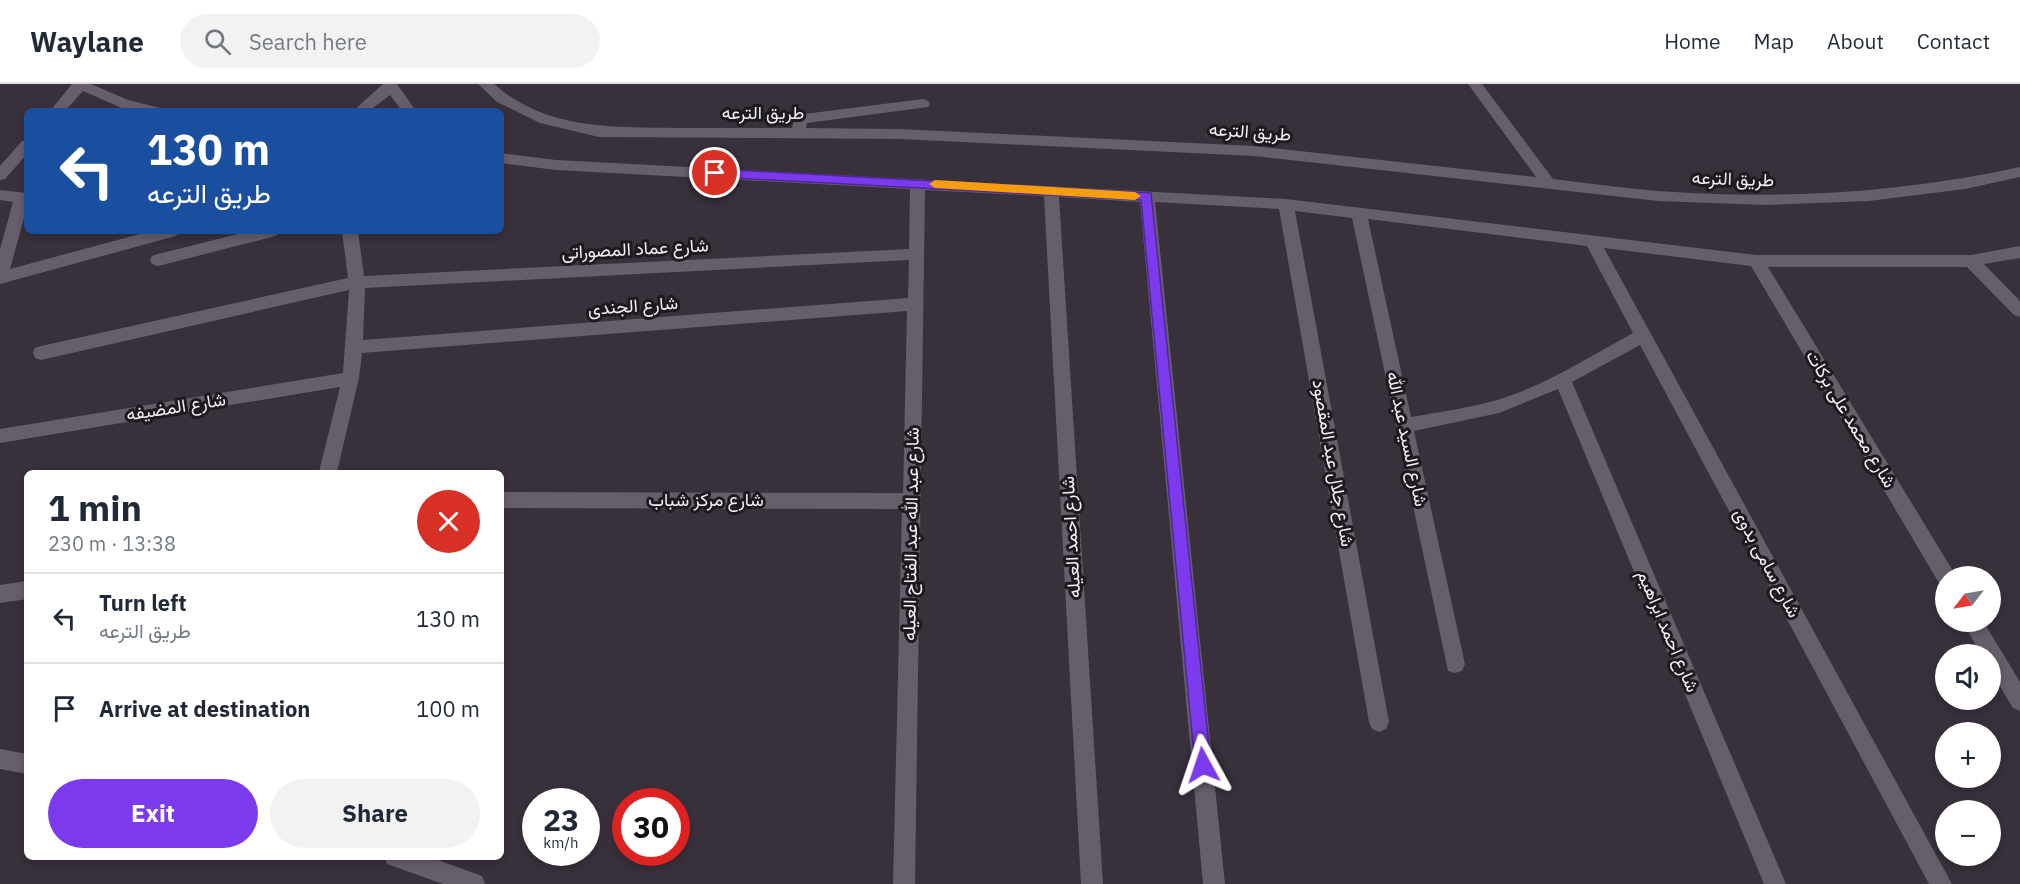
<!DOCTYPE html>
<html lang="en">
<head>
<meta charset="utf-8">
<style>
	:root { --surface:#fff; --page:#f2f2f3; --text:#1f2937; --muted:#747a83; --line:#e0e1e3; --accent:#7c3aed }
	body { margin:0; font-family:"IBM Plex Sans",Vazirmatn,sans-serif; background:var(--page); color:var(--text); height:100vh; display:flex; flex-direction:column; font-size:22px; white-space:nowrap }
	* { box-sizing:border-box; margin:0 }
	p { font-size:20px; color:var(--muted) }
	.icon { flex:none; width:33px; height:33px; fill:none; stroke:currentColor; stroke-width:2; stroke-linecap:round; stroke-linejoin:round }
	.map { position:relative; flex:1; overflow:hidden }
	.panel { position:absolute; left:24px; top:386px; width:480px; height:390px; display:flex; flex-direction:column; background:var(--surface); border-radius:9px; box-shadow:0 3px 9px #0003 }
	.panel>* { flex:none }
	.hud { position:absolute; left:24px; top:24px; width:480px; height:126px; border-radius:9px; box-shadow:0 3px 9px #0003; background:#1a4fa0; color:#fff; overflow:hidden }
	.needle { width:39px; rotate:239deg }
	.controls { position:absolute; left:1935px; top:482px; display:grid; gap:12px }
	.controls a { display:grid; place-items:center; width:66px; height:66px; border-radius:50%; background:var(--surface); box-shadow:0 3px 9px #0003; font-size:30px }
	.speed { position:absolute; left:522px; top:704px; display:flex; gap:12px; font-size:30px; font-weight:700; text-align:center }
	.speed>* { display:grid; place-content:center; width:78px; height:78px; border-radius:50%; background:var(--surface); box-shadow:0 3px 9px #0003; line-height:1 }
	.speed small { font-size:15px; font-weight:400 }
	.speed .limit { border:9px solid #d22; background:#fff; color:#111 }
	.pin { position:absolute; display:grid; place-items:center; width:51px; height:51px; color:#fff; margin:-26px; border:3px solid #fff; border-radius:50%; box-shadow:0 2px 6px #0007 }
	.me { position:absolute; width:66px; margin:-33px; rotate:355deg; stroke-linejoin:round; filter:drop-shadow(0 0 4px #0008) }
	.turn { display:flex; align-items:center; gap:21px; height:126px; padding:0 24px; font-size:27px }
	.turn .icon { width:78px; height:78px; stroke-width:2.5 }
	.turn b { display:block; font-size:42px; line-height:51px }
	.round { display:grid; place-items:center; flex:none; width:63px; height:63px; border-radius:32px; background:var(--page) }
	.overview { display:flex; align-items:center; justify-content:space-between; height:102px; padding:0 24px }
	h1 { font-size:36px; font-weight:700; line-height:45px }
	.cta { display:flex; gap:12px; margin-top:auto; padding:12px 24px }
	.cta a { flex:1; height:69px; border-radius:36px; background:var(--accent); color:#fff; font-size:24px; font-weight:700; line-height:69px; text-align:center }
	.cta a+a { background:var(--page); color:var(--text) }
	ul { padding:0; list-style:none }
	li { display:flex; align-items:center; gap:18px; height:90px; padding:0 24px; border-top:2px solid var(--line) }
	li div { flex:1 }
	li b { display:block; font-size:22px }
	li em { font-style:normal }
	header { display:flex; align-items:center; gap:36px; box-sizing:border-box; height:84px; padding:0 30px; background:var(--surface); border-bottom:2px solid var(--line) }
	header strong { font-size:28px }
	nav { display:flex; gap:33px; margin-inline-start:auto; font-size:21px }
	.search { width:420px; height:54px; background:var(--page); display:flex; align-items:center; gap:15px; box-sizing:border-box; padding:0 21px; border-radius:33px; color:var(--muted); font-size:22px }
	.map>svg:first-child { display:block }
	.lines { fill:none; stroke-linecap:round; stroke-linejoin:round }
	.street { fill:#665e6a; fill-rule:evenodd }
	.secondary { fill:#665e6a; fill-rule:evenodd }
	.route { fill:#7c3aed; stroke:#51269a; stroke-width:1.5 }
	.slow { fill:#f59e0b }
	.labels { text-anchor:middle; stroke-width:6; stroke-linejoin:round; paint-order:stroke }
	.street-label { font-size:18px; fill:#f3eef5; stroke:#1d1a1f }
</style>
</head>
<body>
<header>
<strong>Waylane</strong>
<div class="search"><svg class="icon" aria-label="search" viewBox="0 0 24 24"><circle cx="10" cy="10" r="6"/><path d="M15 15l6 6"/></svg>Search here</div>
<nav><a>Home</a><a>Map</a><a>About</a><a>Contact</a></nav>
</header>
<div class="map">
<svg width="2020" height="800" viewBox="0 0 2020 800">
	<rect width="100%" height="100%" fill="#38303b"/>
	<g class="lines">
		<!-- street -->
		<g class="street">
			<path d="M91,0l37,16 32,8 2,3 -38,-2 -41,-18 -18,20h-15l22,-27z"/>
			<path d="M383,0h14l19,27h-14l-12,-16 -21,16h-16z"/>
			<path d="M478,0h16c52,46 117,43 183,44 38,0 76,0 115,0l2,-9 10,-5 119,-15 5,2 2,3 -2,3 -121,16 -1,5 94,1 354,17 282,31 -68,-93h14l71,95c35,4 70,9 105,12 121,9 243,2 362,-24v10l-55,12 -96,12 -104,4 -107,-4 -404,-45 -354,-17 -301,-2 -59,-14 -43,-21z"/>
			<path d="M27,56v14l-22,25 -5,1v-14l22,-25z"/>
			<path d="M501,69l55,7 730,39 470,56h215l49,-9v12l-36,6 36,37v16l-6,-2 -47,-48h-199l185,304 2,5h-9v9l-7,-2 -188,-317 -147,-18 348,636h-23l-289,-539 -68,37 214,502h-22l-206,-495 -59,24 -85,18 51,233 -3,7 -7,2 -7,-2 -96,-453 -57,-7 94,511 -3,7 -7,3 -7,-3 -3,-7 -90,-513 -124,-7 70,682h-22l-63,-682 -81,-5 44,687h-22l-37,-688 -119,-6 -10,694h-22l9,-375 -401,-1v-16l402,1 4,-182 -545,42 -3,25 -22,94h-18l21,-85 -340,56v-14l343,-56 6,-83 -308,70 -6,-2 -2,-5 2,-5 6,-2 307,-68 -6,-47h16l6,45 545,-27 1,-60 -354,-19 -55,-7zM1368,135l219,27 46,87c-44,24 -87,52 -136,67 -28,8 -57,12 -86,17zM909,176l-1,38 -545,42 2,-52z"/>
			<path d="M0,106l27,3v14l-17,62 141,-38h29l-3,4 -5,2 -172,47v-35l13,-47 -13,-2z"/>
			<path d="M250,147h30l-3,4 -5,2 -114,29 -6,-2 -2,-4 2,-4 6,-2z"/>
			<path d="M27,497v18l-27,4v-18z"/>
			<path d="M1962,537h21l37,61v29l-7,-3 -23,-38v-16h-9z"/>
		</g>
		<!-- secondary -->
		<g class="secondary">
			<path d="M0,665l27,5v20l-27,-5z"/>
			<path d="M384,772h43l55,20 3,8h-42l-56,-20z"/>
		</g>
	</g>
	<!-- route -->
	<path class="route" d="M715,85l436,24 60,572 -3,6 -5,2 -6,-2 -2,-6 -54,-565 -426,-23 -6,-4z"/>
	<!-- slow -->
	<path class="slow" d="M935,96l200,12 6,4 -6,4 -200,-12 -6,-4z"/>
	<g class="labels">
		<!-- street labels -->
		<g class="street-label">
			<text x="763" y="35">طريق الترعه</text>
			<text transform="translate(1250 48) rotate(4)" y="6">طريق الترعه</text>
			<text transform="translate(1733 95) rotate(2)" y="6">طريق الترعه</text>
			<text transform="translate(635 165) rotate(-3)" y="6">شارع عماد المصوراتى</text>
			<text transform="translate(633 222) rotate(-4)" y="6">شارع الجندى</text>
			<text transform="translate(176 323) rotate(-9)" y="6">شارع المضيفه</text>
			<text transform="translate(1851 335) rotate(59)" y="6">شارع محمد على بركات</text>
			<text transform="translate(1407 355) rotate(78)" y="6">شارع السيد عبد الله</text>
			<text transform="translate(1333 379) rotate(80)" y="6">شارع جلال عبد المقصود</text>
			<text x="706" y="422">شارع مركز شباب</text>
			<text transform="translate(911 450) rotate(-89)" y="6">شارع عبد الله عبد الفتاح العيله</text>
			<text transform="translate(1071 453) rotate(-93)" y="6">شارع احمد العيله</text>
			<text transform="translate(1767 479) rotate(62)" y="6">شارع سامى بدوى</text>
			<text transform="translate(1668 547) rotate(67)" y="6">شارع احمد ابراهيم</text>
		</g>
	</g>
</svg>
<div class="controls">
<a><svg class="needle" viewBox="-14 -14 28 28"><path d="M0-13l5 13h-10z" fill="#e53935"/><path d="M0 13l5-13h-10z" fill="#747a83"/></svg></a>
<a><svg class="icon" aria-label="sound" viewBox="0 0 24 24"><path d="M4 9h4l5-4v14l-5-4H4zM17 9q2 3 0 6"/></svg></a>
<a>+</a>
<a>−</a>
</div>
<div class="speed"><div>23<small>km/h</small></div><div class="limit">30</div></div>
<div class="pin" style="left:715px;top:89px;background:#d93025"><svg class="icon" aria-label="arrive" viewBox="0 0 24 24"><path d="M6 21V4h12l-3 4 3 4H6"/></svg></div>
<svg class="me" style="left:1203px;top:681px" viewBox="-20 -20 40 40"><path d="M0-17L14 15 0 8-14 15z" fill="#7c3aed" stroke="#fff" stroke-width="4"/></svg>
<div class="hud">
<div class="turn"><svg class="icon" aria-label="left" viewBox="0 0 24 24"><path d="M17 20v-9H6M10 6l-5 5 5 5"/></svg><div><b>130 m</b>طريق الترعه</div></div>
</div>
<section class="panel">
<div class="overview"><div><h1>1 min</h1><p>230 m · 13:38</p></div><a class="round" style="background:#d93025;color:#fff"><svg class="icon" aria-label="close" viewBox="0 0 24 24"><path d="M6 6l12 12M18 6L6 18"/></svg></a></div>
<ul>
<li><svg class="icon" aria-label="left" viewBox="0 0 24 24"><path d="M17 20v-9H6M10 6l-5 5 5 5"/></svg><div><b>Turn left</b><p>طريق الترعه</p></div><em>130 m</em></li>
<li><svg class="icon" aria-label="arrive" viewBox="0 0 24 24"><path d="M6 21V4h12l-3 4 3 4H6"/></svg><div><b>Arrive at destination</b></div><em>100 m</em></li>
</ul>
<div class="cta"><a>Exit</a><a>Share</a></div>
</section>
</div>
</body>
</html>
